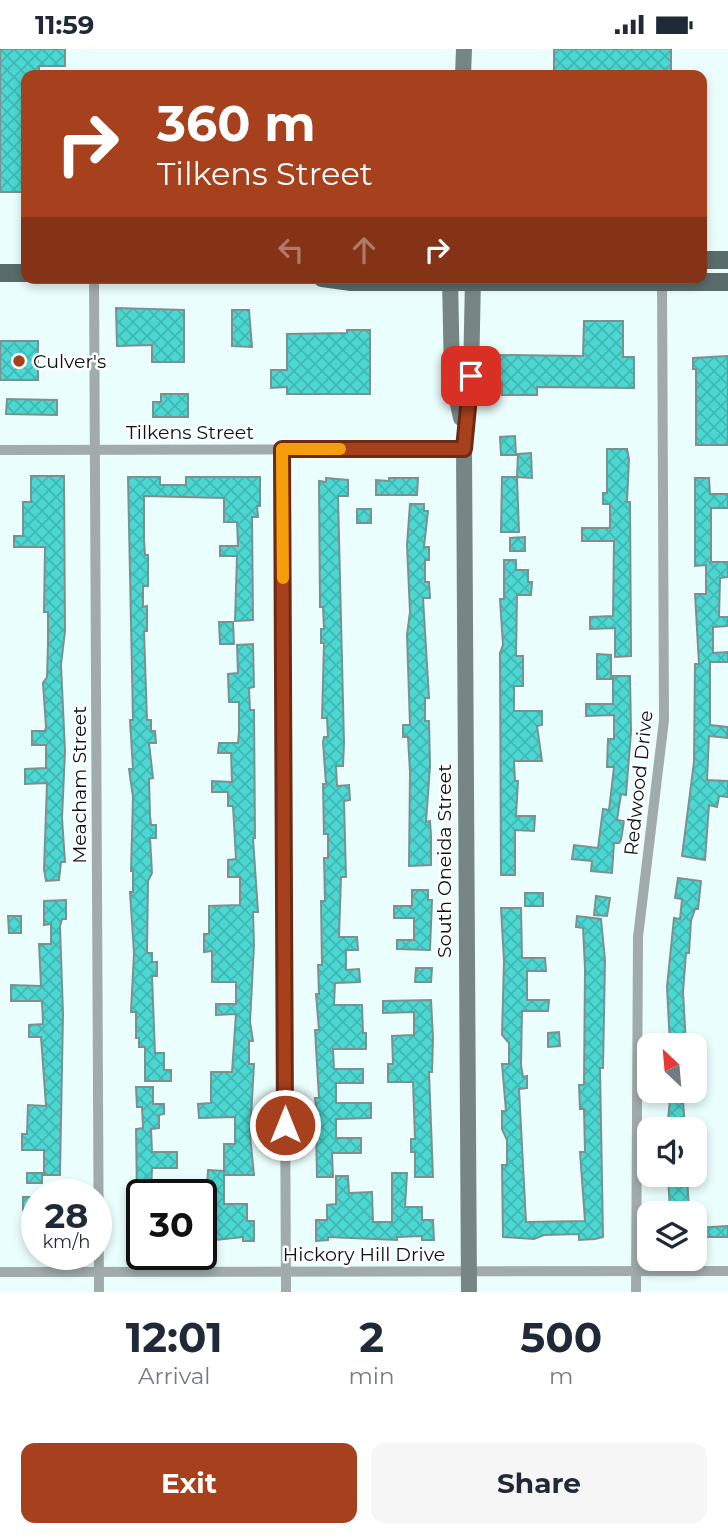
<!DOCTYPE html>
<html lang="en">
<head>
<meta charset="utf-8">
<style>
	:root { --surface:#fff; --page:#f6f6f7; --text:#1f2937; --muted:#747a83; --accent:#a7401d }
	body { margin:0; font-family:Montserrat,sans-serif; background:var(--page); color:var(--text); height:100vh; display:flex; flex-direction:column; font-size:26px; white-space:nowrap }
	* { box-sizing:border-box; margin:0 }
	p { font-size:23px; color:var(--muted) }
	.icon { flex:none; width:38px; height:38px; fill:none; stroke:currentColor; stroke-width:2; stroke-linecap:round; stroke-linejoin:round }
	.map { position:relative; height:1243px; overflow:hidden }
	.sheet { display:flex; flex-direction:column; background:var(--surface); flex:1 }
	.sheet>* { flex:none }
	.top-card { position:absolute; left:21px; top:21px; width:686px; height:214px; border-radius:14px; box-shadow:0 4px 10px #0003; background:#a7401d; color:#fff; overflow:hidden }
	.needle { width:46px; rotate:334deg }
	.tools { position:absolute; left:637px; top:984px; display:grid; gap:14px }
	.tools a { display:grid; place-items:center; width:70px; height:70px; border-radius:14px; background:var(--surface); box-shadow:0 4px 10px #0003; font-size:35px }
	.speed { position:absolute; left:21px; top:1130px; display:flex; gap:14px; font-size:35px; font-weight:700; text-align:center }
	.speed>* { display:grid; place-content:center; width:91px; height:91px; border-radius:50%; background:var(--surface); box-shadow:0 4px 10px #0003; line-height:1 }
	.speed small { font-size:18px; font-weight:400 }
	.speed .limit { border:4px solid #111; border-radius:10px; background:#fff; color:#111 }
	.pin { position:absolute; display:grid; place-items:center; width:60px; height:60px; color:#fff; margin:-30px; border-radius:14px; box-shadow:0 4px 10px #0006 }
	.me { position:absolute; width:77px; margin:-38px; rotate:0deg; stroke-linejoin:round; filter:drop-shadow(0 0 5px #0008) }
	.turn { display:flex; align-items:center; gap:24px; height:147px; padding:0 21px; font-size:32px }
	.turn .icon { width:91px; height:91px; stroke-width:2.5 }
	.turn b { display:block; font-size:49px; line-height:60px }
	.lanes { display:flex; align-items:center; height:66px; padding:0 21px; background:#0003; justify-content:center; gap:35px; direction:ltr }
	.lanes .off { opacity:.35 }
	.eta { display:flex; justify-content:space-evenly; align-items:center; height:119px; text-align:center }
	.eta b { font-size:42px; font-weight:700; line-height:49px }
	.action { display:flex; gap:14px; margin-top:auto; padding:14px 21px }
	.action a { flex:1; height:80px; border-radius:14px; background:var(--accent); color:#fff; font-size:28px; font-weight:700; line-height:80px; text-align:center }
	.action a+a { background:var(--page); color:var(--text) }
	.status { display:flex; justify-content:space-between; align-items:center; height:49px; padding:0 35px; background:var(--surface); direction:ltr }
	.status svg { height:19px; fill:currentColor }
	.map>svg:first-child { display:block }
	.building { fill:url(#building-cross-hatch); stroke:#7b9190; stroke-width:2 }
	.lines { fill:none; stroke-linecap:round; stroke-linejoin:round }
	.street { stroke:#a1abab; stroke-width:10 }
	.secondary { stroke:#778685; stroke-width:16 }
	.primary { stroke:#596b6a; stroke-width:18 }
	.route-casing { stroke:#6d2a13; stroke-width:18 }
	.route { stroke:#a7401d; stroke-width:12 }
	.slow { stroke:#f59e0b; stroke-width:12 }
	.poi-dot { fill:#a7401d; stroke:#fff; stroke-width:2.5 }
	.labels { text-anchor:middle; stroke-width:5; stroke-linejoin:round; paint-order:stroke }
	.poi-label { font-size:19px; fill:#0a1312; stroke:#fff; text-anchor:start }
	.street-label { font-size:19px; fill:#0a1312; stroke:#fff }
</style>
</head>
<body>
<div class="status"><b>11:59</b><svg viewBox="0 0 49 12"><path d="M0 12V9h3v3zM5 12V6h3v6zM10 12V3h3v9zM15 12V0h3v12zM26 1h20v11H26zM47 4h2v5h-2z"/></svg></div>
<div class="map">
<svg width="728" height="1243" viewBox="0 0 728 1243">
	<defs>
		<pattern id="building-cross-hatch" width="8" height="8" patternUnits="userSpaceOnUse" patternTransform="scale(1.75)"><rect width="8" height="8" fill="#4cd7d2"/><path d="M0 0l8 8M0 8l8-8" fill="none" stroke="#41b8b3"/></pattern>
	</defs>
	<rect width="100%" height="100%" fill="#eafefd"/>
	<!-- building -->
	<g class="building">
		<path d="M0,0h65v17h-26v6l-13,3v117h-26z"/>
		<rect x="554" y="0" width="117" height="26"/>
		<path d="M116,259l68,2v52h-32v-17l-35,1z"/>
		<path d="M232,261h17l3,37 -20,-1z"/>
		<path d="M584,272h39v36h11v31l-97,-1v8h-35v-13h-4l1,-27 84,1z"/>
		<path d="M347,281h23v64h-83v-7l-16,1v-18h16v-36l60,-1z"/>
		<rect x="0" y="292" width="38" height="39"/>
		<path d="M728,307v89h-32v-76h-3v-11z"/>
		<path d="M161,345h27v23h-35v-15h8z"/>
		<path d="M7,350l50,1v15l-51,-1z"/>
		<path d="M515,387l1,19h-15l-1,-18z"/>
		<path d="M607,400h20l2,10 -2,43h3l1,154 -16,1v-29l-25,1v-12l23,-1 1,-75h-32v-13h28v-24h-7v-11h4z"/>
		<path d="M531,404l1,25 -15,-1 1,-23z"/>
		<path d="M31,427h33l1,155 -4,34 4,86 -3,67 3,44h-4l-2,18 -13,1 -2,-12 3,-86 -22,1v-15l21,-1v-23h-14v-14h13l1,-4 -3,-44 4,-6 1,-34v-31h-4l1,-65h-31v-11h9v-34h8z"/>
		<path d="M128,428h32v8h26v-8h74v29h-3l1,11h-6l1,103 -18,1 2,-65h-17v-10h18l-1,-24h-13v-24l-80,-2v43l1,16h3v31h-5v21l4,-1v25h-3l3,89h4v11h4l1,12h-7l4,35 -4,1 1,36 1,10h5v13h-6l2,35 -4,8 -1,72h5v9h5v14h-5l3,77h9v17h7v11h-26v-34h-6v-9h-3v-26h-5l3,-59 -4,-61h3v-21h-2l2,-74 -4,-28h4l-3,-49h3z"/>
		<path d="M502,428h15l2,55h-18z"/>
		<path d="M326,429l22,2v16h-10l6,247 -1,23h-7l1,20 12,-1 1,15 -6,1 2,76h-5l-2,60h18l1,13h-12v20l13,-1 1,13 -25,1 -1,22h28l1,28h3v16h-33l1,20h29v14h-27v20h35v15l-35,1v19h25v15h-29l1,24h-16l-1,-47h3l-4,-32h4l-4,-68h4l-3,-36h3l-1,-29h4l-1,-64h4l-1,-43h4v-24h-4l-1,-50h3l-3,-42 1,-5h4l-1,-19h-5l2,-75h-3v-14h3l-1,-22h-3l-1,-126 7,1z"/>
		<path d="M389,429h29l-1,17h-41v-15l13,1z"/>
		<path d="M695,429h14l1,16h18v14h-17v54h17v15l-8,1 -1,39h9v9l-15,1v26l15,-1v10h-18v63l18,2 -1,11 -18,-2 -2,44 21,1v16l-9,-1 -2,11 -8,-2 -4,55 -23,-4 12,-94 1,-98h4l-4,-70h11v-29l-11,1z"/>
		<path d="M410,455h14v7h4l-4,36h5v13h-4v22h4l1,16h-7l6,100h-4v23h4l1,45 -4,56 4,-1 1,15v29l-22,1 1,-94 -2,-35h-5v-12h7l-3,-90 3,-23 -3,-67z"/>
		<rect x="357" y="460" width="14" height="14"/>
		<path d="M525,488v14h-15v-13z"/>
		<path d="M504,511h12v10h12v12h4l-1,13h-14l-1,61h7v30h-9v25h28v14l-5,1 5,35h-28l1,20h3l-2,35h19l-1,15 -19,-1v45h-14l-1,-222 3,-8 -3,-46h4z"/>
		<path d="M219,573h14l1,22h-14z"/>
		<path d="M253,595l1,43 -5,1 1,22h4l1,128h-2l5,74h-5l1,33 -4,77 3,19h-4v23h5l-4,71 4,40h-30v-31h11v-27l-36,1 -1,-14 13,-1v-31h21l4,-58 -20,1v-11h20v-22h-24v-31l-8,1v-18h5v-28l31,-1v-28h-12v-17l8,-1 -3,-53h-5v-14h-16v-11l20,1 -1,-29h-13l1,-10h19l1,-11v-30h-10l-1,-28 10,-1 -1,-28z"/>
		<path d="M597,605l14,1v24h-14z"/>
		<path d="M613,627h17l1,56 -5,63 -5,-1 -4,26 7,1 -3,19 -2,3h-5l-2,30 -21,-2 1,-10 -20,-2 2,-14 24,3 5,-39 6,1 5,-43h-7l1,-28h6v-24l-28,1v-12h27z"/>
		<path d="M678,829l23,3 -3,28h-3l-4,12 -2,32h-3l-3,39 3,52 -16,1 -3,-58 7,-69 6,1 2,-20 -7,-1z"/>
		<path d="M412,841h16v10h4l-2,50 -33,-1v-9h17v-22h-20v-12h18z"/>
		<rect x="525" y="844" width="18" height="13"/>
		<path d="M596,847l14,2 -3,18 -13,-1z"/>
		<path d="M66,851v19h-4l-2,7 3,88 -3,161h-16v-25h-22v-16h5l1,-29 18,1 -5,-69h-12v-12l14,-1 -1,-23h-31v-16l30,1 -2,-42h12v-20l-7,1v-24z"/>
		<path d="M501,859h20l1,50h23l1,13h-19v29h22l-1,11h-26l-1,54 2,12 4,-1v12l-8,1 7,133 59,-1 -5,-69h5l-1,-43h-4l-1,-24h5l1,-117 -2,-40 -7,-1 1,-11 24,3 4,41 -2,108h-3l3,169 -8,2 -16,1v-6l-35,1 -10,4 -31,-2 -1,-72h5v-25l-5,-11v-18h4l-4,-47h7v-21l-7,-8 2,-74z"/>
		<path d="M8,867h13v17h-12z"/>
		<path d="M416,919h16l-1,14h-16z"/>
		<path d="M431,951l2,38 -1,34h-3l4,105h-18v-25h-4v-13h4l-2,-57h-25v-18h5l-1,-28 22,-1v-23l-31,1v-12z"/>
		<path d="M559,983l1,14 -12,1v-14z"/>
		<path d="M136,1038h17v17h11v10l-5,1v13l-8,1 1,23h25v16h-25l-1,27h-14l-1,-66 7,-1 -1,-21h-5z"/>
		<path d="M670,1051h13l2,29h-18z"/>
		<path d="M208,1121l16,1v33h23v17h7v20h-11v-4l-37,4 -1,-3h-4v-15h13v-37h-7z"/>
		<rect x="27" y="1124" width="15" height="10"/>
		<path d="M392,1124h15l-2,34h17v13h11l1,20h-12v-4l-25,1v3l-69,-3v3l-12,1v-21h11v-15l9,-1v-28h12l1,17 23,-1 1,30h19z"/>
		<path d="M668,1125h19l2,37 -19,1z"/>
		<rect x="23" y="1148" width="14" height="13"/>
		<path d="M728,1177v11h-33v-9z"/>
	</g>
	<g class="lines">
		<!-- street -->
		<g class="street">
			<path d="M94,229l5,1014"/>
			<path d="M282,400l4,843"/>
			<path d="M0,401l464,-1"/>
			<path d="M0,1223l728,-1"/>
			<path d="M636,1243l2,-355 26,-217 -2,-442"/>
		</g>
		<!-- secondary -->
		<g class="secondary">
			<path d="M463,26l1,-26"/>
			<path d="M450,229l2,99 9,41"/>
			<path d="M469,1243l-5,-843 7,-73 2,-98"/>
		</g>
		<!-- primary -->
		<g class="primary">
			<path d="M702,211h26"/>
			<path d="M0,224h26"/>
			<path d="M322,229l29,4h377"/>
		</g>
	</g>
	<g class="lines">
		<defs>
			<path id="route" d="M285,1076l-3,-676h182l7,-73"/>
		</defs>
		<!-- route casing -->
		<use href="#route" class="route-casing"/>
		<!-- route -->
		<use href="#route" class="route"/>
		<!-- slow -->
		<path class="slow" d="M283,529l-1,-129h58"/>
	</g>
	<!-- markers -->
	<circle class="poi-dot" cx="19" cy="312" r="7"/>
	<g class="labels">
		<!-- poi labels -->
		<g class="poi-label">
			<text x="33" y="319">Culver's</text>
		</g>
		<!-- street labels -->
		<g class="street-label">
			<text x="190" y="390">Tilkens Street</text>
			<text transform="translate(638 734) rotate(-84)" y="7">Redwood Drive</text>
			<text transform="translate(79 736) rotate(-90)" y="7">Meacham Street</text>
			<text transform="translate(444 812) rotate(-90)" y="7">South Oneida Street</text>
			<text x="364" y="1212">Hickory Hill Drive</text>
		</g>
	</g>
</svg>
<div class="tools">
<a><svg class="needle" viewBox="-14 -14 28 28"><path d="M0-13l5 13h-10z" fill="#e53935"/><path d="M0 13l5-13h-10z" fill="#747a83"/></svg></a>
<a><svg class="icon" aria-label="sound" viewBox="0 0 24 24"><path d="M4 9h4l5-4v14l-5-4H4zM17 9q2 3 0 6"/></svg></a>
<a><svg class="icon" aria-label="layers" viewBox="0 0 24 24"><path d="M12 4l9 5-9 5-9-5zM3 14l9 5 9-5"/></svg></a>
</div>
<div class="speed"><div>28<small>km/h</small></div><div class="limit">30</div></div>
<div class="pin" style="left:471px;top:327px;background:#d93025"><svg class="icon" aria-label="arrive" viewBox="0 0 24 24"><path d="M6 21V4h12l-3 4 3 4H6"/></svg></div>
<svg class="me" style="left:285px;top:1076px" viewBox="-20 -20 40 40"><circle r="17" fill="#a7401d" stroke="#fff" stroke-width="3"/><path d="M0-11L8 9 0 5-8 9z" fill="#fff"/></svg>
<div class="top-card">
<div class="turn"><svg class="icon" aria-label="right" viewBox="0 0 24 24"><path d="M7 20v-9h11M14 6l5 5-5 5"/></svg><div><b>360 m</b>Tilkens Street</div></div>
<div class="lanes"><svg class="icon off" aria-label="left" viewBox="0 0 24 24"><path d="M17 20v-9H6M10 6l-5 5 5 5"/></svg><svg class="icon off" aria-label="ahead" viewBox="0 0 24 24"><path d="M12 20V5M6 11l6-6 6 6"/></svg><svg class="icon" aria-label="right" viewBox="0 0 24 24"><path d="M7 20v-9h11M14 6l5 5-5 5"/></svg></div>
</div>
</div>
<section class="sheet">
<div class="eta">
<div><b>12:01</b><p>Arrival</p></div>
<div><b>2</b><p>min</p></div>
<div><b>500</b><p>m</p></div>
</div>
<div class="action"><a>Exit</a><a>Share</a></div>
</section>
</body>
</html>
